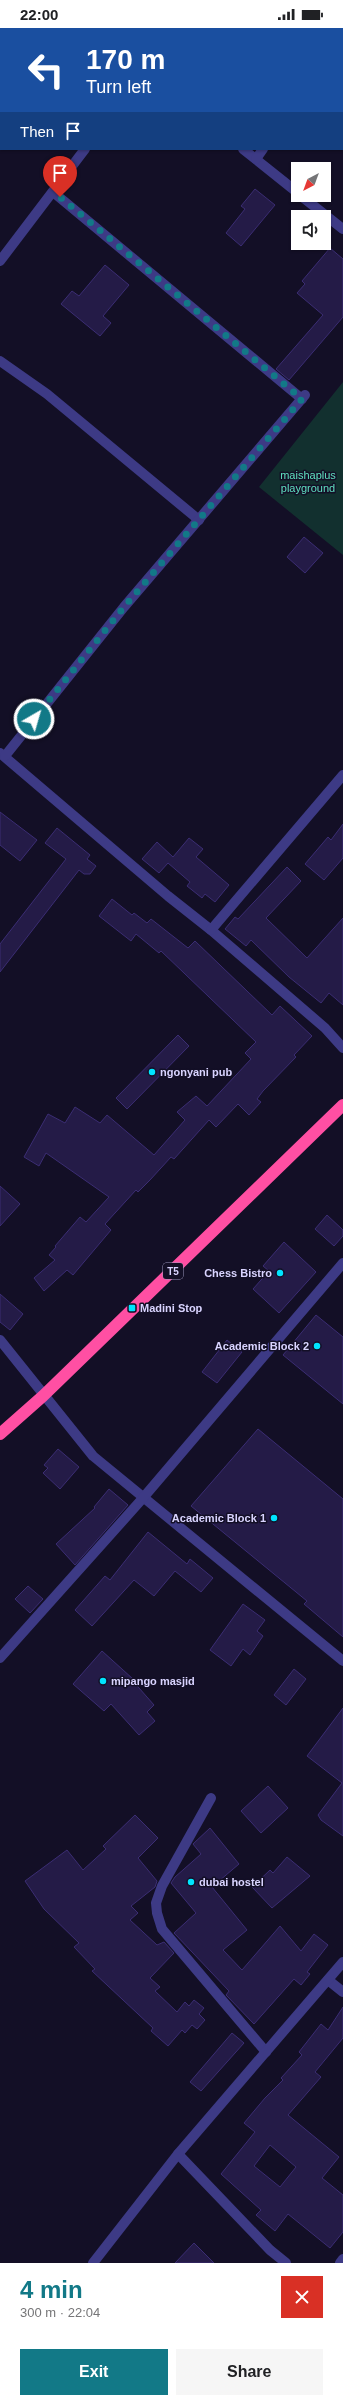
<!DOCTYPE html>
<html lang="en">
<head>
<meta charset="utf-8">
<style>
	:root { --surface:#fff; --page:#f6f6f6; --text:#202124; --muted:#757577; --accent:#127987 }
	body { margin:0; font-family:Arial,sans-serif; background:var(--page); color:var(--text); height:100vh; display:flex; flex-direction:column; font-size:15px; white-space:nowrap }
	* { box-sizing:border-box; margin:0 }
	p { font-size:13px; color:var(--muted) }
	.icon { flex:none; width:22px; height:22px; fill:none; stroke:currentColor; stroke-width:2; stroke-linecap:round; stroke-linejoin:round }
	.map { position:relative; height:2235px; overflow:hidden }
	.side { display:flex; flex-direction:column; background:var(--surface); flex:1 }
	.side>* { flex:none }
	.banner { position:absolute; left:0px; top:0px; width:343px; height:122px; box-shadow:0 1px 3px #0004; background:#1a4fa0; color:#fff; overflow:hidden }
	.needle { width:26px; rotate:221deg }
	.buttons { position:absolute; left:291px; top:134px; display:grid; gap:8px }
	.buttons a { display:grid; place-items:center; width:40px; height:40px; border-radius:0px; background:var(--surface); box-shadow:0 1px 3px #0004; font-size:20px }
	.pin { position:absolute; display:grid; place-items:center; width:34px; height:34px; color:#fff; margin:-41px -17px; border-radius:50% 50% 50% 0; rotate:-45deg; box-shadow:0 0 4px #0007 }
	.pin .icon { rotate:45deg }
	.me { position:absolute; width:44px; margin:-22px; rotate:38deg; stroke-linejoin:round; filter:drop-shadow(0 0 3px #0008) }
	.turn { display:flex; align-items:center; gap:14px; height:84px; padding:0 20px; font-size:18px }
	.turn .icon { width:52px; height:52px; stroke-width:2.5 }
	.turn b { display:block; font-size:28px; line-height:34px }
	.then { display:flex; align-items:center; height:38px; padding:0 20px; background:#0003; gap:8px; font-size:15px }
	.round { display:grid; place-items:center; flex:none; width:42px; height:42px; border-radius:0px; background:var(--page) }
	.overview { display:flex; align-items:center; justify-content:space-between; height:68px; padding:0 20px }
	h1 { font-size:24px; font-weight:600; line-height:30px; color:var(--accent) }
	.cta { display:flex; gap:8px; margin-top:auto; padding:8px 20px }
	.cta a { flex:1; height:46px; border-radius:0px; background:var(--accent); color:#fff; font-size:16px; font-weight:600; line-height:46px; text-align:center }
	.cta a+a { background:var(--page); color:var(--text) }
	.status { display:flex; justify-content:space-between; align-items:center; height:28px; padding:0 20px; background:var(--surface); direction:ltr }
	.status svg { height:11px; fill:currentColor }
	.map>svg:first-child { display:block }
	.green { fill:#12302f }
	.building { fill:#241b47; stroke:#3b2d73; fill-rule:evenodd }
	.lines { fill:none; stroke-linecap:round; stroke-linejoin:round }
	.street { stroke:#3d3a85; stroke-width:10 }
	.highway { stroke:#ff4fa3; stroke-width:12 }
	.route { stroke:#127987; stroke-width:7; stroke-dasharray:0 12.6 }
	.poi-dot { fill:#00e5ff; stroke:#130f26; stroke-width:1.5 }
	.labels { text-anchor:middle; stroke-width:3; stroke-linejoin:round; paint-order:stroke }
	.shield { fill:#130f26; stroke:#9e99be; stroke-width:1 }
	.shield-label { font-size:10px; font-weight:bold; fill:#d9d4ff }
	.park-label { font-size:11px; fill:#5fe0c0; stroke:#130f26 }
	.poi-label { font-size:11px; font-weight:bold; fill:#d9d4ff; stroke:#130f26; text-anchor:start }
</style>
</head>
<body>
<div class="status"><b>22:00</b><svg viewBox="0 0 49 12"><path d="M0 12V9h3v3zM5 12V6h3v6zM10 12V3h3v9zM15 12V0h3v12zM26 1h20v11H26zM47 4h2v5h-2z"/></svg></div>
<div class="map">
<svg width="343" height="2235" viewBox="0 0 343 2235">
	<rect width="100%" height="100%" fill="#130f26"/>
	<!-- green -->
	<path class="green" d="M343,354v173l-84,-68z"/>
	<!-- building -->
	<g class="building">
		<path d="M255,161l20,16 -34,41 -15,-13 19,-24 -4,-3z"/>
		<path d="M330,220l13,11v58l-54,63 -13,-11 47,-54 -26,-22 8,-9 -3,-3z"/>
		<path d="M105,237l24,20 -26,31 8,7 -11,13 -39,-32 11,-13 7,5z"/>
		<path d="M304,509l19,16 -18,20 -18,-16z"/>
		<path d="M0,784l37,28 -17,21 -20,-16z"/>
		<path d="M343,796v34l-19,22 -19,-16 23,-27 3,3z"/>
		<path d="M57,800l33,27 -3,4 9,7 -6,8h-6l-5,-4 -79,102v-28l66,-85 -21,-16z"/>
		<path d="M189,810l14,11 -7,8 33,28 -14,17 -10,-8 -3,4 -15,-12 3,-4 -22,-19 -9,10 -17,-14 15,-17 16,15z"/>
		<path d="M287,839l14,14 -35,37 41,40 36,-40v87l-14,-12 -8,10 -32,-26 -38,-37 -5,6 -21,-17 10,-12 3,2z"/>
		<path d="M112,871l20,16 2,-2 13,10 4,-4 37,29 7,-7 77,74 8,-9 32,30 -18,19 2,2 -33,34 -6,8 4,3 -12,13 -11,-11 -22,23 -7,-7 -35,39 -3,-2 -21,23 -12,12 -2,-2 -31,34 6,6 -38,45 -6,-5 -23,21 -10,-13 21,-18 -6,-5 7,-8 -1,-1 25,-29 6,5 23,-25 -63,-44 -7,13 -15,-9 24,-43 17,9 10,-16 25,16 7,-8 47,40 31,-35 -8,-8 19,-16 11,10 44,-47 -6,-6 11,-11 -95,-91 -2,2 -23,-19 -5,7 -32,-25z"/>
		<path d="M178,1007l11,11 -62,63 -11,-11z"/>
		<path d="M0,1158l20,18 -20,22z"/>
		<path d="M327,1187l16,15v6l-9,10 -19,-17z"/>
		<path d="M284,1214l32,30 -37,41 -26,-24 16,-18 -6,-5z"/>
		<path d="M0,1266l23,20 -13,16 -10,-8z"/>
		<path d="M316,1287l27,22v67l-60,-49z"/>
		<path d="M227,1312l15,12 -25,31 -15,-11z"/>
		<path d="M258,1401l85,70v138l-39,-33 3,-3 -116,-95z"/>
		<path d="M58,1421l21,18 -19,22 -17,-16 5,-5 -4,-3z"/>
		<path d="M109,1461l19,16 -53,60 -19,-21 39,-36 -1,-1z"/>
		<path d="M148,1504l39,32 3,-5 23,19 -12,14 -26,-21 -21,25 -20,-16 -42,46 -17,-16 30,-34 5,4z"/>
		<path d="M28,1558l15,13 -13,14 -15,-14z"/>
		<path d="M243,1576l22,16 -8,11 6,5 -13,19 -7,-6 -12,17 -21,-16z"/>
		<path d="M102,1623l31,28 -1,1 22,25 -7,7 8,9 -16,14 -28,-31 -7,7 -31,-27z"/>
		<path d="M294,1641l12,10 -20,26 -12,-10z"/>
		<path d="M343,1680v128l-22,-16 -3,-5 24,-32 -35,-27z"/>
		<path d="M268,1758l20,22 -27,25 -20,-22z"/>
		<path d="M135,1787l23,23 -20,20 19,23 -2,6 -24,19 7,7 -8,7 27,25 7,-3 10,11 -24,25 10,9 -5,4 22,21 8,-10 4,4 5,-6 10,8 -5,6 6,6 -8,9 -5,-4 -7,8 -3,-3 -14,16 -17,-15 2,-3 -61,-57 3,-2 -21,-22 5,-4 -35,-34 -19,-28 42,-31 16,20 23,-21 -3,-3z"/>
		<path d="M210,1800l29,36 -27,23 35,43 -24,20 19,20 38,-44 21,25 13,-17 14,11 -21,27 3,2 -9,11 -7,-6 -40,45 -28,-29 3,-4 -55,-58 22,-20 -25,-30 4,-6 26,-23 -8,-10z"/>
		<path d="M287,1829l23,19 -38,32 -20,-21 18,-17 3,3z"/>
		<path d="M343,1979v31l-28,34 6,5 -33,38 51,42 -17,21 21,17v37l-13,16 -42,-34 -13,17 -19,-16 5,-5 -40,-36 34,-42 -11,-9 21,-25 18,-18 -2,-2 21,-23 -3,-3 22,-28 7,6zM270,2117l26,22 -16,20 -26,-21z"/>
		<path d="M232,2005l12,10 -43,48 -11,-9z"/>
		<path d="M194,2215l20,20h-39z"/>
	</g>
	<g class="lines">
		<!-- street -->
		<g class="street">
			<path d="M72,0l2,1"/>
			<path d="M184,1l1,-1"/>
			<path d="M333,1l1,-1"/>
			<path d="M243,121l55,44"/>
			<path d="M256,131l7,-10"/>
			<path d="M53,164l249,207"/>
			<path d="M300,167l43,34"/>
			<path d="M0,233l85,-112"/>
			<path d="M0,333l47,33 152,126"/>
			<path d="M0,725l168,143 43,34 114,98 18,20"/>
			<path d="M5,728l119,-149 181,-212"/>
			<path d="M211,902l132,-155"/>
			<path d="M0,1312l93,116 250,205"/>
			<path d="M0,1630l143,-160 200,-235"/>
			<path d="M211,1770l-49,88 -6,17 1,10 5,16 104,123"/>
			<path d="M328,1952l15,12"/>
			<path d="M178,2126l92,96 16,13"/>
			<path d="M93,2235l85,-109 165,-192"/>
			<path d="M340,2235l3,-4"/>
		</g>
		<!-- highway -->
		<path class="highway" d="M0,1406l43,-38 300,-291"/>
	</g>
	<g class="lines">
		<!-- route -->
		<path class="route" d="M34,691l90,-112 178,-208 -242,-202"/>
	</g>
	<!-- markers -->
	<g class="poi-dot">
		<circle cx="152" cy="1044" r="4"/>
		<circle cx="280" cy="1245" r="4"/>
		<rect x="128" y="1276" width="8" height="8" rx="2"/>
		<circle cx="317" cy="1318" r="4"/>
		<circle cx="274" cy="1490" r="4"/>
		<circle cx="103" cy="1653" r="4"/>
		<circle cx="191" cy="1854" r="4"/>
	</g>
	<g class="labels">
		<!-- shield labels -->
		<rect class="shield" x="163" y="1235" width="20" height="16" rx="3"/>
		<g class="shield-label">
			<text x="173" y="1247">T5</text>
		</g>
		<!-- park labels -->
		<g class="park-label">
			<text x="308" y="451">maishaplus<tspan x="308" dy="13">playground</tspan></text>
		</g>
		<!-- poi labels -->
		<g class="poi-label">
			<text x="160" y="1048">ngonyani pub</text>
			<text x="272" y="1249" text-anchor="end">Chess Bistro</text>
			<text x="140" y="1284">Madini Stop</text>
			<text x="309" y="1322" text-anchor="end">Academic Block 2</text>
			<text x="266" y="1494" text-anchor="end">Academic Block 1</text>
			<text x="111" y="1657">mipango masjid</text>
			<text x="199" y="1858">dubai hostel</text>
		</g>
	</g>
</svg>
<div class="buttons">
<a><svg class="needle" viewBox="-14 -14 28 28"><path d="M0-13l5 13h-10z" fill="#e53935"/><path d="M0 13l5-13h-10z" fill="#757577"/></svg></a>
<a><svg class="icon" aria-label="sound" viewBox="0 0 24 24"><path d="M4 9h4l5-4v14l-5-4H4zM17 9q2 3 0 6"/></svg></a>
</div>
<div class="pin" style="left:60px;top:169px;background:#d93025"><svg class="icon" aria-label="arrive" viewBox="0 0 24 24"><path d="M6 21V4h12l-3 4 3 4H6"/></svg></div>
<svg class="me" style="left:34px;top:691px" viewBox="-20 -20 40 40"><circle r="17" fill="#127987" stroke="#fff" stroke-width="3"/><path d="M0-11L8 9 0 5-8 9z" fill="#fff"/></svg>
<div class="banner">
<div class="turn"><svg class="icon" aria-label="left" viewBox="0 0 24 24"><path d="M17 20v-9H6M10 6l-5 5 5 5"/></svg><div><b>170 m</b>Turn left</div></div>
<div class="then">Then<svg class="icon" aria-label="arrive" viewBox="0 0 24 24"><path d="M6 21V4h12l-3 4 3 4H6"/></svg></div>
</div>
</div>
<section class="side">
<div class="overview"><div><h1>4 min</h1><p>300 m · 22:04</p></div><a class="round" style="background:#d93025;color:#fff"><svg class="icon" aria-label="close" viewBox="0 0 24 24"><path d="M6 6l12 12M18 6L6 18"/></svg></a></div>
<div class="cta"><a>Exit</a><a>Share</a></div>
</section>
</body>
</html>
